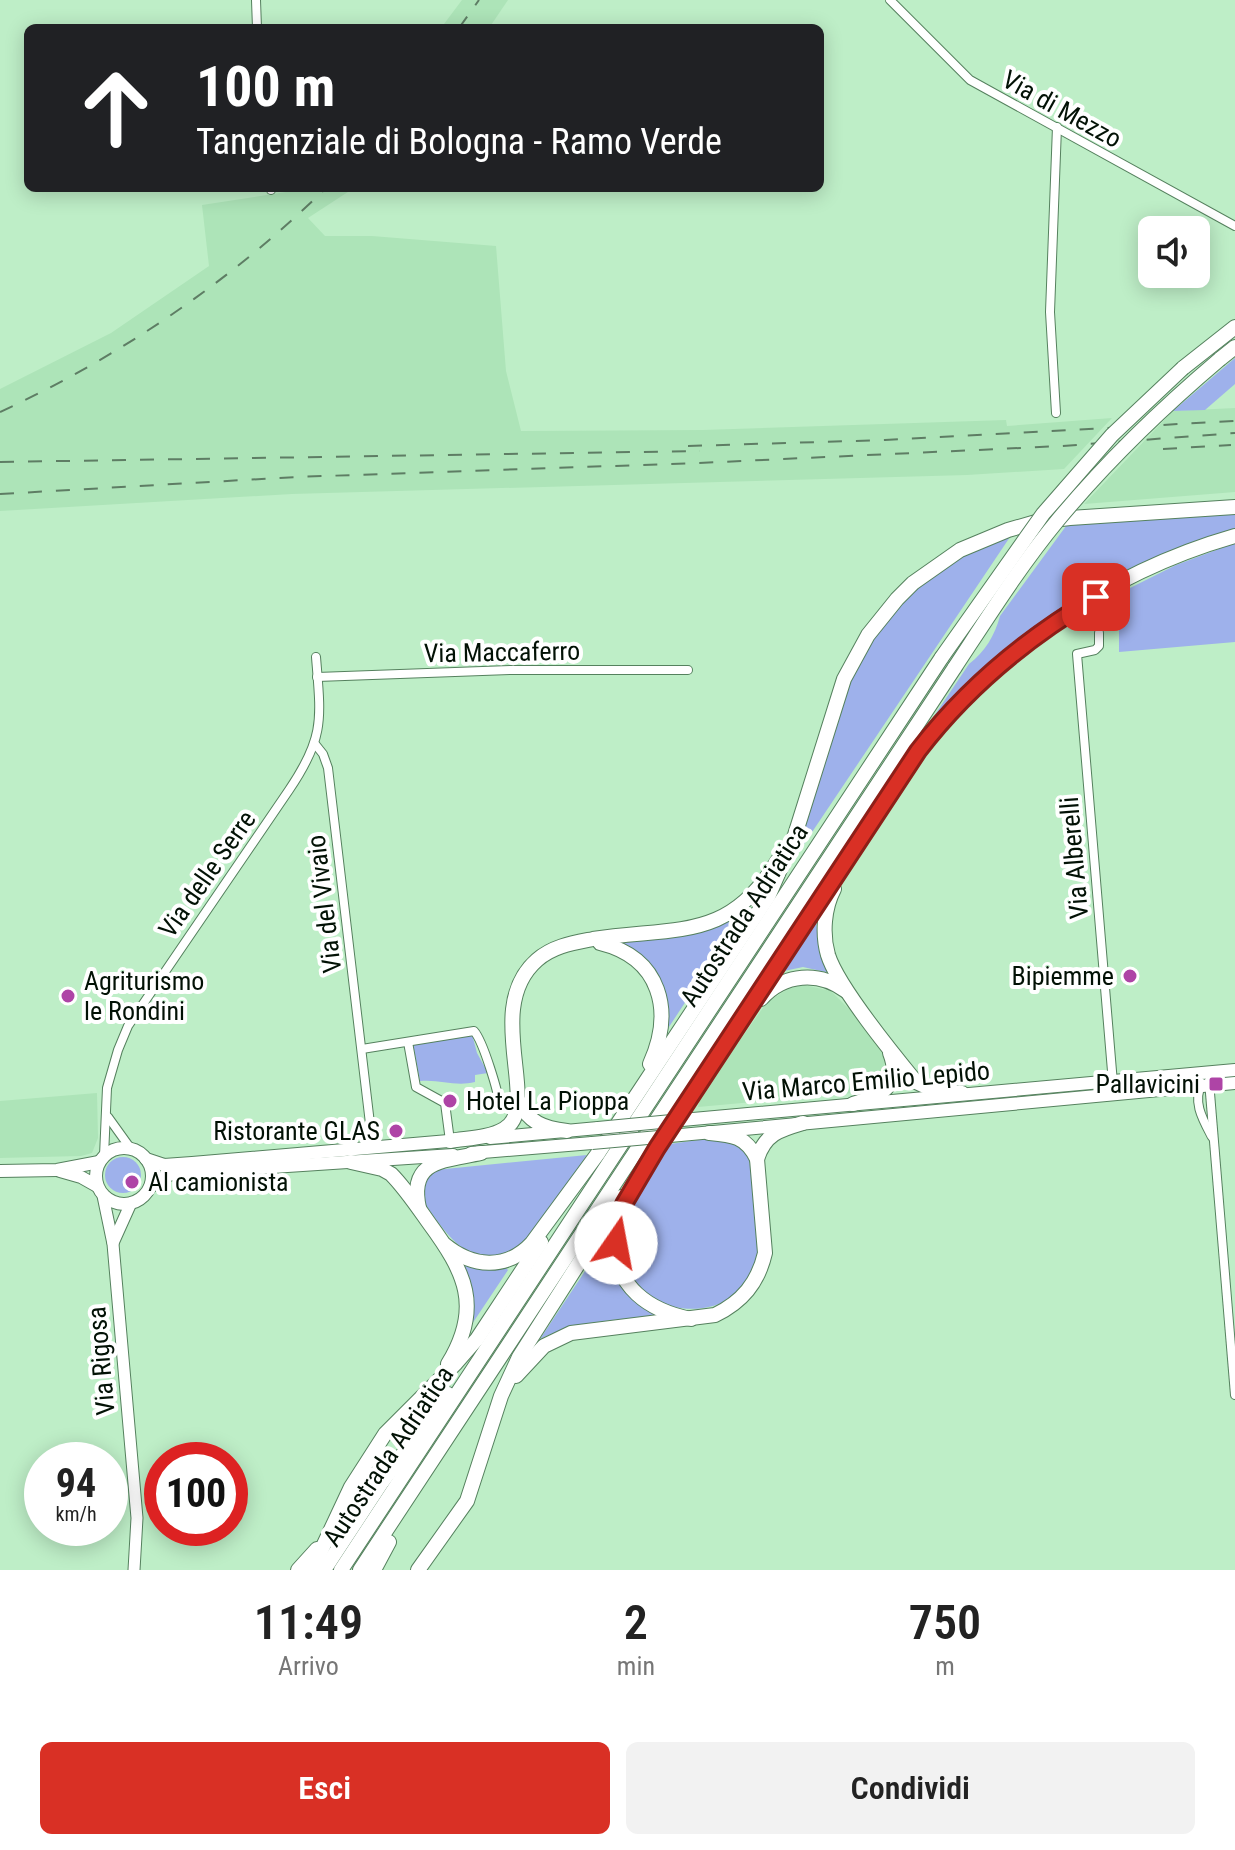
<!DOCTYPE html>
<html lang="it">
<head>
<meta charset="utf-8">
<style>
	:root { --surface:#fff; --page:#f2f2f2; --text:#222; --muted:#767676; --accent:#d93025 }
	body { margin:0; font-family:"Roboto Condensed",sans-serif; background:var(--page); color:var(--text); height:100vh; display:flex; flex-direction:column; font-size:30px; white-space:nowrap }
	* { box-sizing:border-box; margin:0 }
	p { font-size:26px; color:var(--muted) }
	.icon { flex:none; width:44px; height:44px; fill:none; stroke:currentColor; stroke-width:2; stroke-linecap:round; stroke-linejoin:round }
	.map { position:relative; height:1570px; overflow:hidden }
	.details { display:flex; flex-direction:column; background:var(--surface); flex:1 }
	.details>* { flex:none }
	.banner { position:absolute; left:24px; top:24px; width:800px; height:168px; border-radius:12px; box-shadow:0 4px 20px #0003; background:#202124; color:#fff; overflow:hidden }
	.controls { position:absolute; left:1138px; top:216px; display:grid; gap:16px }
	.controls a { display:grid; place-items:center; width:72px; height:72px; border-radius:12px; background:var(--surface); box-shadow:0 4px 20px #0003; font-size:40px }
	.speed { position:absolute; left:24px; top:1442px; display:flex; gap:16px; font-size:40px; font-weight:700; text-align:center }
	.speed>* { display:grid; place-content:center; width:104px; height:104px; border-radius:50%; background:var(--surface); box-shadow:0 4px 20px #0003; line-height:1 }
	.speed small { font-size:20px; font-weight:400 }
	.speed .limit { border:12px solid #d22; background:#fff; color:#111 }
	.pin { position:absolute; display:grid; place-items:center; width:68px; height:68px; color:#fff; margin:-34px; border-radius:16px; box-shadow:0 4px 12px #0006 }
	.me { position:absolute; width:88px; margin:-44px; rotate:12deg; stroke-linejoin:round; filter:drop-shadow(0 0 6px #0008) }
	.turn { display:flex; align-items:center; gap:28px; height:168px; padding:0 40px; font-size:36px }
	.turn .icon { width:104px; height:104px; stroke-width:2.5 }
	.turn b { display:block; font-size:56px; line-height:68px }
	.eta { display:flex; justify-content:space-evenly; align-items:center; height:136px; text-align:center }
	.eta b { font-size:48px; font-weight:600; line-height:56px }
	.button { display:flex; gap:16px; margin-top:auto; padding:16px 40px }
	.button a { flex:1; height:92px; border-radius:12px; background:var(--accent); color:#fff; font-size:32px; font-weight:600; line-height:92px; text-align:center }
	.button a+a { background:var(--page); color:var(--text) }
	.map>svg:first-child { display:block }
	.built { fill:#ade4b8 }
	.green { fill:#9eb1eb }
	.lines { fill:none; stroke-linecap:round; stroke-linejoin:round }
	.minor-casing { stroke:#55815e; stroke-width:10 }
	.secondary-casing { stroke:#55815e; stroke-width:13 }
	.primary-casing { stroke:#55815e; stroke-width:14 }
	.motorway-casing { stroke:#55815e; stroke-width:16 }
	.minor { stroke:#fff; stroke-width:8 }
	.secondary { stroke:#fff; stroke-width:11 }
	.primary { stroke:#fff; stroke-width:12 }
	.motorway { stroke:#fff; stroke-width:14 }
	.rail { stroke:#5e7d64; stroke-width:2; stroke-dasharray:14 14; stroke-linecap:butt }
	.primary-bridge-casing { stroke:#55815e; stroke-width:14; stroke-linecap:butt }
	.motorway-bridge-casing { stroke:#55815e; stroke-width:16; stroke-linecap:butt }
	.primary-bridge { stroke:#fff; stroke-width:12 }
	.motorway-bridge { stroke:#fff; stroke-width:14 }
	.route-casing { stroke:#8d1f18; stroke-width:20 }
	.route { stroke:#d93025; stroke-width:14 }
	.poi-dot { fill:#ae44a6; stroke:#fff; stroke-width:3 }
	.labels { text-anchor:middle; stroke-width:8; stroke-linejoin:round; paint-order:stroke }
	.street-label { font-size:26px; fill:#021105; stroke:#fff }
	.poi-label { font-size:26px; fill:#021105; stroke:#fff; text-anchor:end }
</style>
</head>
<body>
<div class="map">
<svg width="1235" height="1570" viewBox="0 0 1235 1570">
	<rect width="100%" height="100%" fill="#beeec7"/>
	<!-- built -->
	<g class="built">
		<path d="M462,0h46l-19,28h-48z"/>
		<path d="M291,188h63l-46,30 17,18h47l124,10 10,125 15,60 182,-1 303,-10 1,6 105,-8 -48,51 -97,6 -675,19 -292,17v-122l111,-56 98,-67 -7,-61 84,-13z"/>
		<path d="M1235,408v84l-151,12 89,-93z"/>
		<path d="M804,985l27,6 23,23 28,37 3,7 -2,17 -31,18 -154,14 2,-10 67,-95 21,-13z"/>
		<path d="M97,1093l1,45 -6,15 -11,3 -81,2v-57z"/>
	</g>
	<!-- green -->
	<g class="green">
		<path d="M1235,358v26l-30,26 -32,1z"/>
		<path d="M1235,512v17c-40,13 -80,28 -118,45 -17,6 -28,19 -46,18l-3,14 -104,83 -36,36 41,-61c16,-12 26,-29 31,-48l69,-94z"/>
		<path d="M1014,531l-218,325 -3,-1 56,-174 35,-62 54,-52z"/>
		<path d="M1235,543v99l-116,10v-27h-10l-3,-25 70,-35z"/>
		<path d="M751,902l-86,131 -25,-77 -24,-15 58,-6z"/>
		<path d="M816,919l3,32 11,22 -27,-6 -19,4 -3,-2z"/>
		<path d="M472,1034l5,19 11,20 -13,2v7c-20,5 -35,-3 -55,-1l-7,-37z"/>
		<path d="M712,1138l18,1 16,10c6,19 7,40 9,60 1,12 4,25 4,36 -6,96 -150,77 -136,-12 3,-23 18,-39 29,-60 4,-9 7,-19 11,-28z"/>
		<path d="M587,1155l-61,87c-49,41 -79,-6 -105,-44l2,-16 12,-12z"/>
		<circle cx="123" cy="1175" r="18"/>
		<path d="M609,1235c1,44 20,51 49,81 -41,4 -81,4 -118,23z"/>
		<path d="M460,1260l27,8h19l2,2 -38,57z"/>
	</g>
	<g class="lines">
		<defs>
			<g id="minor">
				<path d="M256,0l1,28"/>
				<path d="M890,0l80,80 265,146"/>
				<path d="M271,188v2"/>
				<path d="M1056,413l-6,-101 7,-185"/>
				<path d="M1099,633v13l-4,4 -18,4 37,441"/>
				<path d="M317,677l194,-7h177"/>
				<path d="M315,744l8,10 5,14 45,381"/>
				<path d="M408,1042l8,45 29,16 5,38"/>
				<path d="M362,1049l112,-18c9,10 25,62 26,77"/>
				<path d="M1209,1081l26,314"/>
				<path d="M1202,1083c-10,19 1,37 10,54"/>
				<path d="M108,1117l23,32"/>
				<path d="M104,1156l3,-68 11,-38 10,-24 161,-236c36,-53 32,-71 27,-133"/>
			</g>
			<g id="secondary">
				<path d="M103,1196l10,48 24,274 -3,52"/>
				<path d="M113,1243l18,-40"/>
			</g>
			<g id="primary">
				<path d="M682,1120l553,-50"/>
				<path d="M670,1136l565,-53"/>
				<path d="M490,1138l108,-10"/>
				<circle cx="124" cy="1176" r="28"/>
				<path d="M471,1153l121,-10"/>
				<path d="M146,1159l18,6 28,-2 268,-23"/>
				<path d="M0,1171l57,-1 42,-8"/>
				<path d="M60,1171l21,6 16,9"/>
				<path d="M150,1187l18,-12 12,-2 273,-18"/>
			</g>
			<g id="motorway">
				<path d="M1220,359l15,-12"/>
				<path d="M1183,368l52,-41"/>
				<path d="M834,889c-10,19 -12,45 -6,66 10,32 65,99 88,127l17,8 29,3"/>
				<path d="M600,943c61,15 74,68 50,121"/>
				<path d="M761,999c23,-26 58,-28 85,-8"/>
				<path d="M518,1100c11,23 25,28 49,31"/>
				<path d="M853,1104c27,-8 50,-18 37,-51"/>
				<path d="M450,1141c17,-3 39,-3 54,-12 39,-21 -23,-120 33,-169 16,-14 36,-17 56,-21 81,-13 136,4 185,-79"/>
				<path d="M757,1159c8,-25 22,-29 46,-36"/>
				<path d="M351,1162l31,7 9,5c14,14 26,32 38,49 36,49 54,84 19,141"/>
				<path d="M419,1208c-11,-49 26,-47 62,-55"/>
				<path d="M445,1245c27,22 61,26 87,-2l67,-91 169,-255 27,-62 49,-156 24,-44 29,-36 16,-16 47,-33 48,-20 28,-8 34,-4 165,-11"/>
				<path d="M691,1319c-41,-8 -78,-32 -75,-80 4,-51 76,-147 105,-191 63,-95 126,-190 189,-285 76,-109 199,-191 325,-227"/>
				<path d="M516,1376l28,-30 27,-13 144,-18c27,-13 43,-32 50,-62l-8,-94c-11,-23 -25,-24 -48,-26"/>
				<path d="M298,1570l19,-21"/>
				<path d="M312,1570l39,-83 34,-53 71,-71 21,-24 64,-97"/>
				<path d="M324,1570l58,-88 66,-88"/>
				<path d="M341,1570l601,-913"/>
				<path d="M360,1570l595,-903"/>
				<path d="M374,1570l15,-28"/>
				<path d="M418,1570l49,-69 34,-105 18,-39 102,-160"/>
			</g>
		</defs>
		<!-- minor casing -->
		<use href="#minor" class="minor-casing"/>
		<!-- secondary casing -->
		<use href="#secondary" class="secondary-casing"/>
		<!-- primary casing -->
		<use href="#primary" class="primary-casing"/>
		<!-- motorway casing -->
		<use href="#motorway" class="motorway-casing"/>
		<!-- minor -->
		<use href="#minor" class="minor"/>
		<!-- secondary -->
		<use href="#secondary" class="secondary"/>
		<!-- primary -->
		<use href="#primary" class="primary"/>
		<!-- motorway -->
		<use href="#motorway" class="motorway"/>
		<!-- rail -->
		<g class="rail">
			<path d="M459,28l20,-28"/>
			<path d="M0,412c121,-56 231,-131 326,-224"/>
			<path d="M688,446l197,-6 350,-19"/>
			<path d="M1163,449l68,-4"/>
			<path d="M0,462l700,-11"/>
			<path d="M0,494l296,-17 402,-14 364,-17 173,-13"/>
		</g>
		<defs>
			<g id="primary-bridge">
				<path d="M598,1128l84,-8"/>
				<path d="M592,1143l78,-7"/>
			</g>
			<g id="motorway-bridge">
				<path d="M942,657l101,-143 69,-79 71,-67"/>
				<path d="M955,667c33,-50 65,-101 103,-147 49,-59 103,-111 162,-161"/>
			</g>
		</defs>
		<!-- primary-bridge casing -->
		<use href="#primary-bridge" class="primary-bridge-casing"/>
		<!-- motorway-bridge casing -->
		<use href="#motorway-bridge" class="motorway-bridge-casing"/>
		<!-- primary-bridge -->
		<use href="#primary-bridge" class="primary-bridge"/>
		<!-- motorway-bridge -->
		<use href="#motorway-bridge" class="motorway-bridge"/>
	</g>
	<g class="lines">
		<defs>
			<path id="route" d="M616,1243l8,-39 33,-56 261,-397c49,-64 110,-114 178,-154"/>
		</defs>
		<!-- route casing -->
		<use href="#route" class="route-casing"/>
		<!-- route -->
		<use href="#route" class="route"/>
	</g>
	<!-- markers -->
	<g class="poi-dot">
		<circle cx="1130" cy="976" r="8"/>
		<circle cx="68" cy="996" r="8"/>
		<rect x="1208" y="1076" width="16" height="16" rx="4"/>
		<circle cx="450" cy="1101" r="8"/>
		<circle cx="396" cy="1131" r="8"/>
		<circle cx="132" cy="1182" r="8"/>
	</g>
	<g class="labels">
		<!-- street labels -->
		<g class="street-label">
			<text transform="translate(1062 109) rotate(29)" y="9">Via di Mezzo</text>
			<text transform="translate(502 652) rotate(-1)" y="9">Via Maccaferro</text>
			<text transform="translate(1074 858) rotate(-95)" y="9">Via Alberelli</text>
			<text transform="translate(207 874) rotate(-55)" y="9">Via delle Serre</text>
			<text transform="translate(324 904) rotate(-97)" y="9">Via del Vivaio</text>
			<text transform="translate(744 915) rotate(-57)" y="9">Autostrada Adriatica</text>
			<text transform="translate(866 1081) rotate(-5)" y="9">Via Marco Emilio Lepido</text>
			<text transform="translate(101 1361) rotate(-95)" y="9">Via Rigosa</text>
			<text transform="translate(388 1456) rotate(-56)" y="9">Autostrada Adriatica</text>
		</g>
		<!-- poi labels -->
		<g class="poi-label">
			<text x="1114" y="985">Bipiemme</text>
			<text x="84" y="990" text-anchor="start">Agriturismo<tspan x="84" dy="30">le Rondini</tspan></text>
			<text x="1200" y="1093">Pallavicini</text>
			<text x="466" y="1110" text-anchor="start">Hotel La Pioppa</text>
			<text x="380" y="1140">Ristorante GLAS</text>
			<text x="148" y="1191" text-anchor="start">Al camionista</text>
		</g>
	</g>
</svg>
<div class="controls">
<a><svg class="icon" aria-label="sound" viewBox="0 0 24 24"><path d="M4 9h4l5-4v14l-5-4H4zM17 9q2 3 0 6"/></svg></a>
</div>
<div class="speed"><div>94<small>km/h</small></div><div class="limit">100</div></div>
<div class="pin" style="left:1096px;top:597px;background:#d93025"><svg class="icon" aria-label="arrive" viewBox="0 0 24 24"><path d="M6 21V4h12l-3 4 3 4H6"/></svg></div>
<svg class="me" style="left:616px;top:1243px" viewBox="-20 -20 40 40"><circle r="19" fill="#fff"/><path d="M0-13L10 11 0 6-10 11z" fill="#d93025"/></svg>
<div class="banner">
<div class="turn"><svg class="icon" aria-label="ahead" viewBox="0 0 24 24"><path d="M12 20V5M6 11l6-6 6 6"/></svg><div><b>100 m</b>Tangenziale di Bologna - Ramo Verde</div></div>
</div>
</div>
<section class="details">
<div class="eta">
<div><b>11:49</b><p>Arrivo</p></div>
<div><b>2</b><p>min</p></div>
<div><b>750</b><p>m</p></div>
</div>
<div class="button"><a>Esci</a><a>Condividi</a></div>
</section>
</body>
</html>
